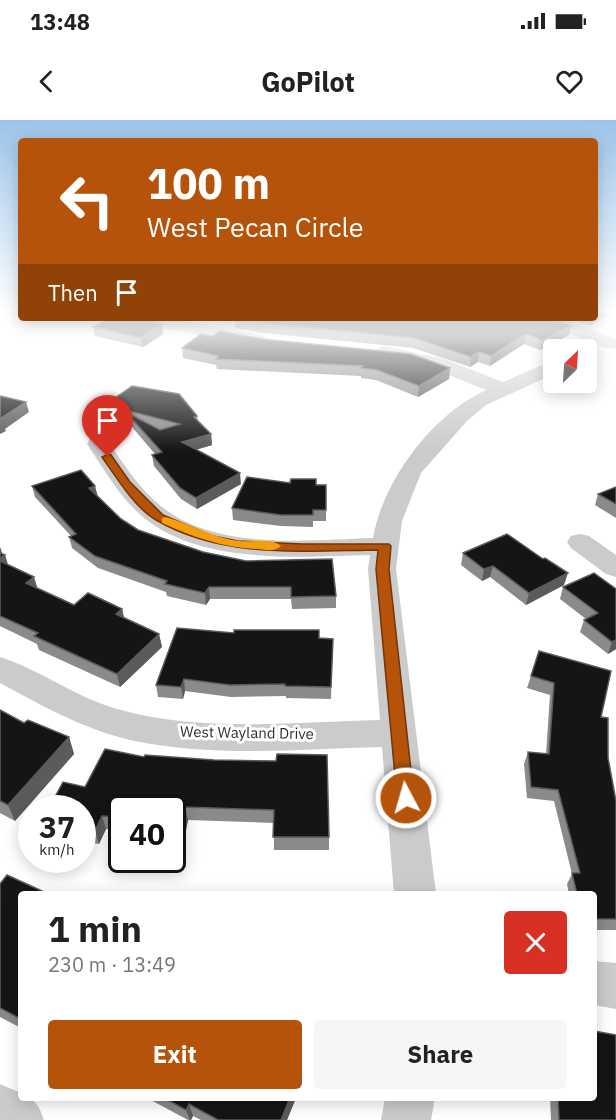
<!DOCTYPE html>
<html lang="en">
<head>
<meta charset="utf-8">
<style>
	:root { --surface:#fff; --page:#f6f6f6; --text:#222; --muted:#767676; --accent:#b45309 }
	body { margin:0; font-family:"IBM Plex Sans",sans-serif; background:var(--page); color:var(--text); height:100vh; display:flex; flex-direction:column; font-size:22px; white-space:nowrap }
	* { box-sizing:border-box; margin:0 }
	p { font-size:20px; color:var(--muted) }
	.icon { flex:none; width:33px; height:33px; fill:none; stroke:currentColor; stroke-width:2; stroke-linecap:round; stroke-linejoin:round }
	.map { position:relative; flex:1; overflow:hidden }
	.details { position:absolute; left:18px; top:771px; width:579px; height:210px; display:flex; flex-direction:column; background:var(--surface); border-radius:6px; box-shadow:0 3px 15px #0003 }
	.details>* { flex:none }
	.hud { position:absolute; left:18px; top:18px; width:580px; height:183px; border-radius:6px; box-shadow:0 3px 15px #0003; background:#b45309; color:#fff; overflow:hidden }
	.needle { width:39px; rotate:25deg }
	.fabs { position:absolute; left:543px; top:219px; display:grid; gap:12px }
	.fabs a { display:grid; place-items:center; width:54px; height:54px; border-radius:6px; background:var(--surface); box-shadow:0 3px 15px #0003; font-size:30px }
	.speed { position:absolute; left:18px; top:675px; display:flex; gap:12px; font-size:30px; font-weight:700; text-align:center }
	.speed>* { display:grid; place-content:center; width:78px; height:78px; border-radius:50%; background:var(--surface); box-shadow:0 3px 15px #0003; line-height:1 }
	.speed small { font-size:15px; font-weight:400 }
	.speed .limit { border:3px solid #111; border-radius:9px; background:#fff; color:#111 }
	.pin { position:absolute; display:grid; place-items:center; width:51px; height:51px; color:#fff; margin:-62px -26px; border-radius:50% 50% 50% 0; rotate:-45deg; box-shadow:0 0 6px #0007 }
	.pin .icon { rotate:45deg }
	.me { position:absolute; width:66px; margin:-33px; rotate:354deg; stroke-linejoin:round; filter:drop-shadow(0 0 4px #0008) }
	.turn { display:flex; align-items:center; gap:21px; height:126px; padding:0 30px; font-size:27px }
	.turn .icon { width:78px; height:78px; stroke-width:2.5 }
	.turn b { display:block; font-size:42px; line-height:51px }
	.then { display:flex; align-items:center; height:57px; padding:0 30px; background:#0003; gap:12px; font-size:22px }
	.round { display:grid; place-items:center; flex:none; width:63px; height:63px; border-radius:6px; background:var(--page) }
	.headline { display:flex; align-items:center; justify-content:space-between; height:102px; padding:0 30px }
	h1 { font-size:36px; font-weight:700; line-height:45px }
	.primary-button { display:flex; gap:12px; margin-top:auto; padding:12px 30px }
	.primary-button a { flex:1; height:69px; border-radius:6px; background:var(--accent); color:#fff; font-size:24px; font-weight:700; line-height:69px; text-align:center }
	.primary-button a+a { background:var(--page); color:var(--text) }
	.status { display:flex; justify-content:space-between; align-items:center; height:42px; padding:0 30px; background:var(--surface); direction:ltr }
	.status svg { height:16px; fill:currentColor }
	header { display:flex; justify-content:space-between; align-items:center; height:78px; padding:0 30px; background:var(--surface); font-size:27px; font-weight:700 }
	.map>svg:first-child { display:block }
	.lines { fill:none; stroke-linecap:round; stroke-linejoin:round }
	.minor { fill:#cbcbcb; fill-rule:evenodd }
	.wall { fill:#8a8a8a }
	.shaded-wall { fill:#5b5b5b }
	.building { fill:#151515; stroke:#5b5b5b; stroke-width:1.5 }
	.route { fill:#b45309; stroke:#753606; stroke-width:1.5 }
	.slow { fill:#f59e0b }
	.labels { text-anchor:middle; stroke-width:6; stroke-linejoin:round; paint-order:stroke }
	.street-label { font-size:15px; fill:#2e2e2e; stroke:#fff }
</style>
</head>
<body>
<div class="status"><b>13:48</b><svg viewBox="0 0 49 12"><path d="M0 12V9h3v3zM5 12V6h3v6zM10 12V3h3v9zM15 12V0h3v12zM26 1h20v11H26zM47 4h2v5h-2z"/></svg></div>
<header><svg class="icon" aria-label="back" viewBox="0 0 24 24"><path d="M15 5l-7 7 7 7"/></svg>GoPilot<svg class="icon" aria-label="heart" viewBox="0 0 24 24"><path d="M12 20l-8-8c-3-5 5-10 8-4 3-6 11-1 8 4z"/></svg></header>
<div class="map">
<svg width="616" height="1000" viewBox="0 0 616 1000">
	<rect width="100%" height="100%" fill="#fff"/>
	<g class="lines">
		<!-- minor -->
		<g class="minor">
			<path d="M129,198h38l90,16 7,2 2,4 -2,4 -7,2 -119,-23 -6,-1z"/>
			<path d="M539,198h25l52,21v10l-11,-1 -63,-26z"/>
			<path d="M385,226l59,13 59,23 51,-22v14l-68,31 -19,16 -46,52 -19,48 -6,48 40,325h-42l-12,-147c-83,2 -169,11 -252,-7 -46,-11 -88,-34 -130,-57v-26c41,13 75,40 117,52 84,24 177,13 263,11l-12,-151 2,-14c-69,2 -170,10 -227,-38 -24,-20 -39,-48 -56,-73l3,-5 8,-2 8,2c17,23 32,49 55,67 54,45 147,34 212,32 10,-58 60,-124 113,-148l-55,-22 -53,-12 -2,-4 2,-4z"/>
			<path d="M580,414l9,2 27,19v22l-10,-3 -35,-26 -4,-6 4,-6z"/>
			<path d="M594,841l22,2v46l-22,-4z"/>
			<path d="M0,964l21,9v5c16,0 18,9 23,22h-44z"/>
			<path d="M385,978h50l-4,22h-50z"/>
		</g>
	</g>
	<!-- wall -->
	<g class="wall">
		<path d="M235,198l334,17 -29,15 -16,-6 -34,22 -12,-4 -8,5 -57,-19 -149,-15 -29,-5z"/>
		<path d="M570,198h26l-7,8z"/>
		<path d="M159,200l4,14 -20,13 -48,-11 -2,-9z"/>
		<path d="M213,216l50,3 187,29 -1,11 -31,18 -42,-17 -15,-2v-2l-144,-7 -1,-4 -33,-7 -1,-10z"/>
		<path d="M105,285l92,11 1,5 13,13 1,11 -16,5 45,34 -44,25 -16,-10 -27,-33 -2,-11 3,-1 -23,-27 -1,-5 -24,-6z"/>
		<path d="M290,363l36,2v36h-13v6l-32,-1 -48,-6 -1,-12z"/>
		<path d="M32,366l66,10 23,23 17,11 198,66v12l-44,1 -1,-10h-81l-4,6 -39,-9 -1,-4 -68,-24 -26,-20 -3,-11 2,-1 -36,-39z"/>
		<path d="M616,367v31l-21,-13 3,-11z"/>
		<path d="M0,427l2,7 3,1 3,10 30,24 36,16 48,4 2,9 35,16 3,13 -42,40 -81,-37 -2,-6 -37,-18z"/>
		<path d="M463,433l80,6 21,26 -38,20 -36,-28 -8,4 -21,-16z"/>
		<path d="M563,467l53,2v60l-8,5 -28,-22 4,-12 2,-1 -26,-20z"/>
		<path d="M234,513l99,6 -2,60 -45,-1v-2l-55,1 -46,-6 -2,8 -25,-2 -2,-12z"/>
		<path d="M539,531l62,66 15,84v129h-22v-36h-25l-2,-10 5,-10 -18,-73 -27,-3 -3,-34 4,-12 18,2 4,-59 -23,-7z"/>
		<path d="M0,590l24,13 45,14 5,17 -59,67 -15,-8z"/>
		<path d="M144,637l70,3 115,77v13h-55v-27l-86,-3 -3,15 -13,-1v-26h-50v22l-16,-1 -7,15 -17,-3v-33l3,-21z"/>
		<path d="M0,764l21,10v134l-21,-11z"/>
		<path d="M147,978h149l-9,22h-86l-8,-4 -2,4h-3z"/>
		<path d="M550,978h44l22,22h-65z"/>
	</g>
	<!-- shaded-wall -->
	<g class="shaded-wall">
		<path d="M601,191h15l-27,15 2,-8h5v-4z"/>
		<path d="M159,200l1,6 2,-2 1,10 -20,13 -2,-9 13,-15z"/>
		<path d="M571,206l-2,9 -29,15 2,-10z"/>
		<path d="M526,214l-2,10 -34,22 1,-10z"/>
		<path d="M479,232l-1,10 -8,5 1,-10z"/>
		<path d="M450,248l-1,11 -31,18 1,-11z"/>
		<path d="M26,282l3,10 -24,17 1,2 -6,3v-15z"/>
		<path d="M211,314l1,11 -28,8 -2,-11z"/>
		<path d="M240,353l1,11 -44,25 -1,-11z"/>
		<path d="M95,366l3,11 -9,-9z"/>
		<path d="M0,427l3,9 2,-1 4,13h-9z"/>
		<path d="M493,446l-3,11 -8,4 2,-12z"/>
		<path d="M568,453l-4,12 -38,20 3,-12z"/>
		<path d="M34,457l4,13 -12,-7z"/>
		<path d="M209,467l1,12 -4,6 -1,-12z"/>
		<path d="M122,489l3,13 -9,-8z"/>
		<path d="M159,514l3,13 -42,40 -3,-13z"/>
		<path d="M616,520v9l-8,5 4,-12z"/>
		<path d="M184,559l1,12 -2,8 -2,-12z"/>
		<path d="M69,617l5,17 -59,67 -7,-16z"/>
		<path d="M185,687l3,13 -3,15 -3,-13z"/>
		<path d="M102,696l4,13 -7,15 -4,-13z"/>
		<path d="M290,978h6l-9,22h-6z"/>
		<path d="M189,984l4,12 -2,4h-1l-4,-10z"/>
	</g>
	<!-- building -->
	<g class="building">
		<path d="M109,198h39l11,2 -5,3 8,1 -21,14 -48,-11z"/>
		<path d="M235,198h316l20,8 -29,14 -16,-6 -35,22 -12,-4 -8,5 -57,-19 -150,-15z"/>
		<path d="M219,211l44,8 148,15 39,14 -31,18 -42,-16 -16,-2 2,-2 -147,-7 2,-3 -36,-8 19,-14 12,2z"/>
		<path d="M132,266l47,8 18,22 -3,1 17,17 -29,8 58,31 -44,25 -16,-10 -28,-33 10,-3 -32,-35 2,-2 28,15 20,-6 -75,-19z"/>
		<path d="M0,276l26,6 -26,17 3,1 -3,1z"/>
		<path d="M81,350l14,16 -6,2 32,31 17,11 65,22 43,9 86,-2 4,37 -45,1v-10h-82l-4,6 -40,-9 2,-3 -72,-25 -26,-19 7,-3 -44,-48z"/>
		<path d="M247,357l43,6 1,-4h25v6h10v25h-13v5h-32l-49,-7z"/>
		<path d="M616,367v17l-18,-10z"/>
		<path d="M507,414l36,25 2,-1 23,15 -39,20 -36,-27 -9,3 -21,-16z"/>
		<path d="M0,433l5,2 -5,3z"/>
		<path d="M0,441l34,16 -8,6 48,22 14,-12 34,16 -6,5 43,20 -42,40 -83,-38 4,-3 -38,-17z"/>
		<path d="M594,453l22,16v51l-4,2 -28,-22 14,-7 -35,-26z"/>
		<path d="M177,508l57,5v-3h85v8l14,1 -2,48 -46,-1v-2l-55,1 -46,-6 -3,8 -25,-2z"/>
		<path d="M539,531l72,20 -10,46 7,1v40l8,43v118h-22v-25h-17l-5,-21h8l-22,-83 -27,-3 -3,-35 21,2 5,-71 -23,-7z"/>
		<path d="M0,590l24,13 4,-3 41,17 -61,68 -8,-4z"/>
		<path d="M105,629l39,8 1,-2 69,5 62,1 1,-7 50,1 2,82h-56l1,-27 -89,-3 -3,15 -10,-1v-13h-50v9l-20,-1 -7,15 -13,-2v-21h-33l14,-26 22,5z"/>
		<path d="M7,755l35,16 -3,3h-18v125l-21,-11v-124z"/>
		<path d="M594,911l22,4v85h-57l-1,-22h36z"/>
		<path d="M164,978h126l-9,22h-63l-29,-16 -3,6z"/>
	</g>
	<!-- sky -->
	<linearGradient id="sky" x2="0" y2="1"><stop stop-color="#9bc4ea"/><stop offset="0.58" stop-color="#fff"/><stop offset="1" stop-color="#fff" stop-opacity="0"/></linearGradient>
	<rect width="616" height="331" fill="url(#sky)"/>
	<!-- route -->
	<path class="route" d="M108,334l3,1 19,27 33,33 50,21 25,5 64,3h87l2,2 -2,23 25,229 -2,5 -6,2 -6,-2 -3,-5 -21,-229 2,-19c-74,1 -155,9 -222,-30 -21,-12 -40,-43 -54,-63z"/>
	<!-- slow -->
	<path class="slow" d="M166,397c25,7 47,21 73,24 12,1 33,-3 42,5 -6,6 -15,4 -23,3 -35,-1 -64,-12 -96,-26v-5z"/>
	<g class="labels">
		<!-- street labels -->
		<g class="street-label">
			<text transform="translate(247 613) rotate(1)" y="5">West Wayland Drive</text>
		</g>
	</g>
</svg>
<div class="fabs">
<a><svg class="needle" viewBox="-14 -14 28 28"><path d="M0-13l5 13h-10z" fill="#e53935"/><path d="M0 13l5-13h-10z" fill="#767676"/></svg></a>
</div>
<div class="speed"><div>37<small>km/h</small></div><div class="limit">40</div></div>
<div class="pin" style="left:108px;top:337px;background:#d93025"><svg class="icon" aria-label="arrive" viewBox="0 0 24 24"><path d="M6 21V4h12l-3 4 3 4H6"/></svg></div>
<svg class="me" style="left:406px;top:678px" viewBox="-20 -20 40 40"><circle r="17" fill="#b45309" stroke="#fff" stroke-width="3"/><path d="M0-11L8 9 0 5-8 9z" fill="#fff"/></svg>
<div class="hud">
<div class="turn"><svg class="icon" aria-label="left" viewBox="0 0 24 24"><path d="M17 20v-9H6M10 6l-5 5 5 5"/></svg><div><b>100 m</b>West Pecan Circle</div></div>
<div class="then">Then<svg class="icon" aria-label="arrive" viewBox="0 0 24 24"><path d="M6 21V4h12l-3 4 3 4H6"/></svg></div>
</div>
<section class="details">
<div class="headline"><div><h1>1 min</h1><p>230 m · 13:49</p></div><a class="round" style="background:#d93025;color:#fff"><svg class="icon" aria-label="close" viewBox="0 0 24 24"><path d="M6 6l12 12M18 6L6 18"/></svg></a></div>
<div class="primary-button"><a>Exit</a><a>Share</a></div>
</section>
</div>
</body>
</html>
